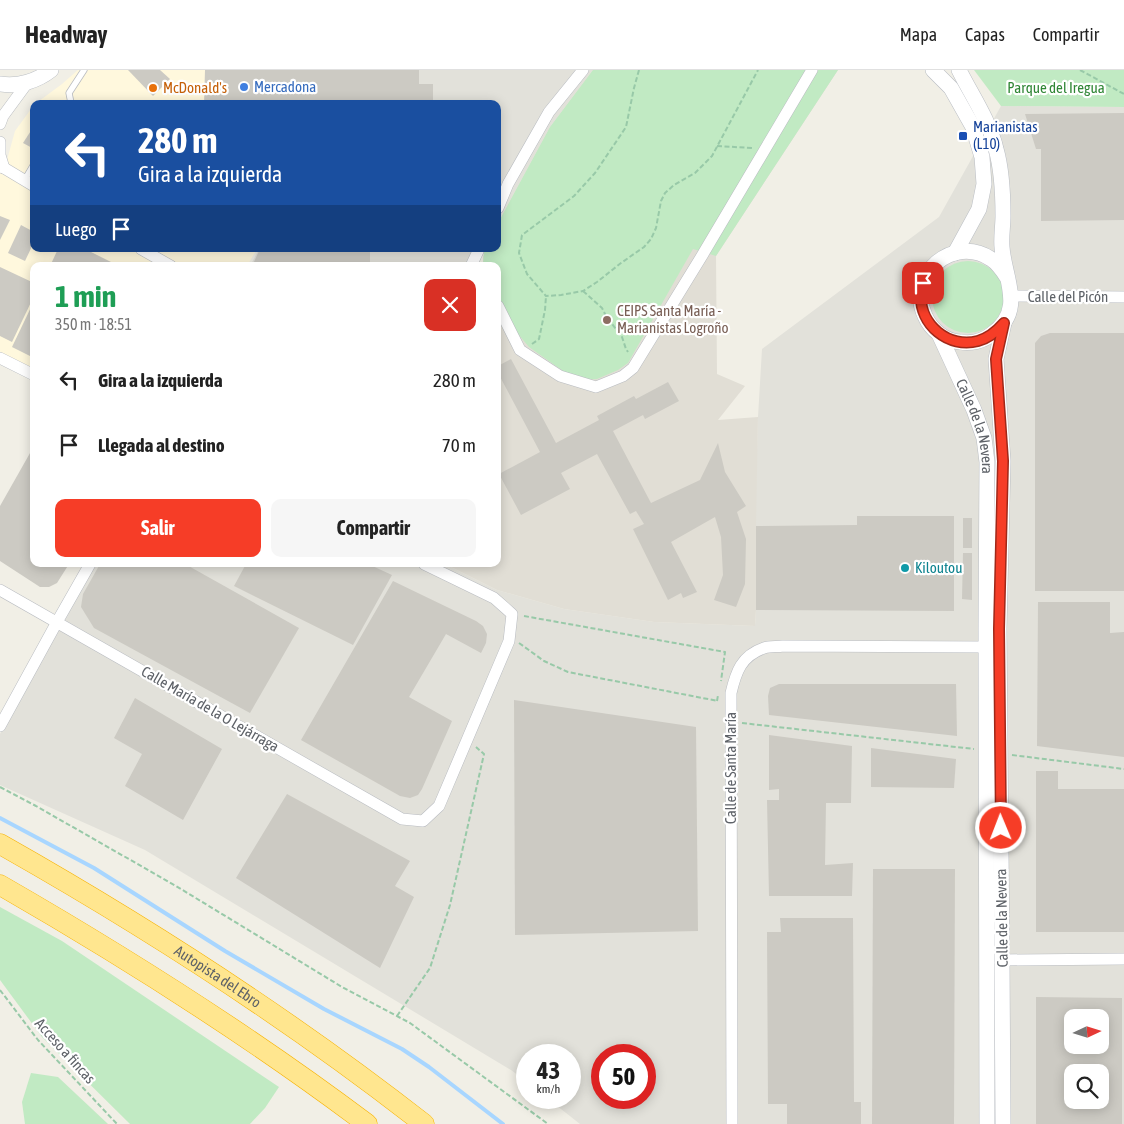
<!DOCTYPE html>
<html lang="es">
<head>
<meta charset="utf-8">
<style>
	:root { --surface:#fff; --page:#f6f6f6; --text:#222; --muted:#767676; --line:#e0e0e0; --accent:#f63d27 }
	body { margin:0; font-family:"Asap Condensed",sans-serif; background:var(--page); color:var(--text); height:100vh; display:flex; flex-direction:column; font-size:19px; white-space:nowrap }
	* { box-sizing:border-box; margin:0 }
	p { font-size:16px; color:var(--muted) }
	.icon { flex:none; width:28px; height:28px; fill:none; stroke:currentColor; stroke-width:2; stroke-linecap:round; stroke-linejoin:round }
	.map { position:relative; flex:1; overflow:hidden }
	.details { position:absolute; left:30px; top:192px; width:471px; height:305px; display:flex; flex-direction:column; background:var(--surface); border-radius:10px; box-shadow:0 2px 12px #0003 }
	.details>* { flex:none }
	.top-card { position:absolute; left:30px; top:30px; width:471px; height:152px; border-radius:10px; box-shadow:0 2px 12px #0003; background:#1a4fa0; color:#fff; overflow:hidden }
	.needle { width:32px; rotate:86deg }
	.controls { position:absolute; left:1064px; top:939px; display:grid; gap:10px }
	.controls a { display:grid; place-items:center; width:45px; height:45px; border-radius:10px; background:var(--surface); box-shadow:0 2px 12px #0003; font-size:25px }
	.speed { position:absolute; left:516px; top:974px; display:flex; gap:10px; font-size:25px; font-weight:700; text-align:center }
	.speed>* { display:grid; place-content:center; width:65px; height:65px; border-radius:50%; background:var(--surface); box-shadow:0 2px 12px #0003; line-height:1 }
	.speed small { font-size:12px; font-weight:400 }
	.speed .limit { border:8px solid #d22; background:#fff; color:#111 }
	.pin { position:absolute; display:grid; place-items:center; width:42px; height:42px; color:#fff; margin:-21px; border-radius:10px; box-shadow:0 2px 8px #0006 }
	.me { position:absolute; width:55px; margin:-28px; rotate:359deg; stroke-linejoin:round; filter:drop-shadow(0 0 4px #0008) }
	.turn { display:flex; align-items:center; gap:18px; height:105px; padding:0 25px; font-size:22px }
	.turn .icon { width:65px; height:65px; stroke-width:2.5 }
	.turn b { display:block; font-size:35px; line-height:42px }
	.then { display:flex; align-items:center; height:48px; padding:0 25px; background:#0003; gap:10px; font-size:19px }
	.round { display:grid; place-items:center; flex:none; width:52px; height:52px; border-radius:10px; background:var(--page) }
	.head { display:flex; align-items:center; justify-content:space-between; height:85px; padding:0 25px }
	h1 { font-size:30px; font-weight:700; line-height:38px; color:#1e9e55 }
	.cta { display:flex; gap:10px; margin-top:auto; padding:10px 25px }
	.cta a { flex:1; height:58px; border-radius:10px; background:var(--accent); color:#fff; font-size:20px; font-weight:700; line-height:58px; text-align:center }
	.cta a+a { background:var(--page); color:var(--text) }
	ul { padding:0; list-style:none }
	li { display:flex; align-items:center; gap:15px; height:65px; padding:0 25px }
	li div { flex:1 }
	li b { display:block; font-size:19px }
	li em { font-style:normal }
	header { display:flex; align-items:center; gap:30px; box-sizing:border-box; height:70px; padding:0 25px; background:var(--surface); border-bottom:1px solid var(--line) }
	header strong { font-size:24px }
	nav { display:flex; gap:28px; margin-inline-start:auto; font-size:18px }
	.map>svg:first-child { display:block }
	.commercial { fill:#fff8dd }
	.industrial { fill:#e2e1da; fill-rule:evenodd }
	.education { fill:#e1ded5 }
	.green { fill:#c1eac3 }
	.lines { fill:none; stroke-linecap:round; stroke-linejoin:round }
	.stream { stroke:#a8d6ff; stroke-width:4 }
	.building { fill:#cccac3; fill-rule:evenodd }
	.service-casing { stroke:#b9bcc1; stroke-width:7 }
	.minor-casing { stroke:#b9bcc1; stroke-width:12 }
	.secondary-casing { stroke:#b9bdc3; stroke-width:16 }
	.motorway-casing { stroke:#f7b200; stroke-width:21 }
	.path { stroke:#98c9a8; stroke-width:2; stroke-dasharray:5 2.5; stroke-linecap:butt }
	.service { stroke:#fff; stroke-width:5.5 }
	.minor { stroke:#fff; stroke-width:11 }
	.secondary { stroke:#fff; stroke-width:15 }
	.motorway { stroke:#ffe68f; stroke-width:20 }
	.route-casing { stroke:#a02819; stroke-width:12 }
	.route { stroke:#f63d27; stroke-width:9 }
	.shop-dot { fill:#3f7fe0; stroke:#fff; stroke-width:2 }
	.food-dot { fill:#e8710a; stroke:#fff; stroke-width:2 }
	.transit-dot { fill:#1a4fb4; stroke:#fff; stroke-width:2 }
	.education-dot { fill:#8d6e63; stroke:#fff; stroke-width:2 }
	.culture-dot { fill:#0f9aa8; stroke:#fff; stroke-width:2 }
	.labels { text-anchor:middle; stroke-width:4.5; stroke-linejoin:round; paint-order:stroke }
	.shop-label { font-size:15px; fill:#366cbe; stroke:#fff; text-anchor:start }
	.food-label { font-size:15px; fill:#c56008; stroke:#fff; text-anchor:start }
	.park-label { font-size:15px; fill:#2f8635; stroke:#fff }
	.transit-label { font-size:15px; fill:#164399; stroke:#fff; text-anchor:start }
	.street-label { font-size:15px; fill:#5e6268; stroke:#fff }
	.education-label { font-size:15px; fill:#785e54; stroke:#fff; text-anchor:start }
	.culture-label { font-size:15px; fill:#0d838f; stroke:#fff; text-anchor:start }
</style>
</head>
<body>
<header>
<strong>Headway</strong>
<nav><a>Mapa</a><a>Capas</a><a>Compartir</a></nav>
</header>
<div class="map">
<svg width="1124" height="1054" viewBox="0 0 1124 1054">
	<rect width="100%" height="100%" fill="#f1efe6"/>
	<!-- commercial -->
	<g class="commercial">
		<path d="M78,0h206v34h-249l27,-20z"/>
		<path d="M34,35v144h223l-10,17h-213v109l-34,-17v-198l5,7 10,-36z"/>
	</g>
	<!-- industrial -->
	<g class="industrial">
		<path d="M284,0h309l-43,57 -52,96v-119h-214z"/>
		<path d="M1001,36l123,1v1017h-544l-33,-26h23v-43h-42l-1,27 -16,-12 -366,-220 -145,-65v-51l57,-112 33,-58h355l52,26 67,19 90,13 101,4 1,-16v-126l2,-67 4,-68 177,-132zM1072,948h28v27h-28zM602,985h43v43h-43zM1072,1002h28v28h-28z"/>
		<path d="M259,179h225l-7,17h-227z"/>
	</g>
	<!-- education -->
	<path class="education" d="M593,0h245l-122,186 1,118 28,12 -27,34 40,-3 -2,109v84l-1,16 -101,-4 -90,-13 -67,-19 -52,-26h53v-298h-15v-10l15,-7v-26l52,-96z"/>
	<!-- green -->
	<g class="green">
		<path d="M593,0h245l-122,186 -23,-7 -65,114 -10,7 -21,9 -15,1 -12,-4 -41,-29 -16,-19 -15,-31v-31h-15l1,-17h14v-26l52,-96z"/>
		<path d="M974,0h150v37l-123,-1z"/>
		<circle cx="968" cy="227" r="36"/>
		<path d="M0,837l62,34 217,146 -14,21 -15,16h-120l-88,-87 -42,-57z"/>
		<path d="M31,1003l27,4 50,47h-83l-3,-22z"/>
	</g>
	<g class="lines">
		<!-- stream -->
		<path class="stream" d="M0,748l94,50 131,83 99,58 78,40 27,18 74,57"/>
	</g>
	<!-- building -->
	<g class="building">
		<path d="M128,0h32l10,9 -17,17z"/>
		<path d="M205,0h214v14h14v20h-229z"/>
		<path d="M1124,43v107l-83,1v-72h-5l-11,-35z"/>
		<path d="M34,56v23l-11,-6z"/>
		<path d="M0,146l10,4 -10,20z"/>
		<path d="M21,155l13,7v10l-9,19 -17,-8z"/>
		<path d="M58,179h27l34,17h-69z"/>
		<path d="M260,179h110v17h-118z"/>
		<path d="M0,197l34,16v13l-22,46 -12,-6z"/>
		<path d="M34,231v57l-22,-11z"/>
		<path d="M1050,263h74v258h-89v-248l6,-7z"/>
		<path d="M511,289l45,84 43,-23 -2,-4 37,-20 2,3 32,-17 11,19 -34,18 -2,-4 -30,16 38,72 49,-23 18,-37 7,29 21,34 -9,6 9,27 -1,45 -9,23 -22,-7 9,-25 -2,-38 -6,-20 -44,25 26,50 -14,6 -2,-5 -13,7 -35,-71 11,-5 -8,-13 -6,3 -33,-60 -36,19 9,16 -49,26 -22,-41 41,-22 -42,-79v-7z"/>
		<path d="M34,376v118h35l-12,19 -8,4h-9l-40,-26v-55z"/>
		<path d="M857,446h97v95l-198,-1v-84l101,-1z"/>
		<rect x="963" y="448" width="9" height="30"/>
		<path d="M963,483h9v47l-10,-1z"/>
		<path d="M100,494h85l114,64 -49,85 -156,-85 -13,-21 2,-13z"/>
		<path d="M246,494h122l24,11 -39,70 -119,-59z"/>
		<path d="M393,511l83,40 7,5 4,8 -1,9 -5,10 -35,-19 -37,63 43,24 -30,68 -4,6 -8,3 -10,-2 -99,-56z"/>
		<path d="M1038,532h72v31l14,-1v125l-87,-11z"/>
		<path d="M779,614h177l1,52 -188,-21 -1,-19 2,-8z"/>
		<path d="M135,628l87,51 -39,71 -58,-34 17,-32 -28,-16z"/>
		<path d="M514,630l182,27 2,204 -183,4z"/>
		<path d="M769,665l83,11 -1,57h-25l-1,62 28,-2 -1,33h-83l-2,-96h12v-11l-10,1z"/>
		<path d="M871,678l85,11 -2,29 -83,-1z"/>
		<path d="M1036,701h22v18h66v143h-88z"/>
		<path d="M287,724l123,67 -15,25 19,11 -34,71 -144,-90z"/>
		<path d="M873,799h82l-1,255h-82z"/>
		<path d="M780,848h73l1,184h7v22h-74v-20h-19l-1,-172h14z"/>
		<path d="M1036,927l86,1v126h-86zM1072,948h28v27h-28zM1072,1002h28v28h-28z"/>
	</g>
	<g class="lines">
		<defs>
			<g id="service">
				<path d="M73,34l-2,-1 -2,-10 15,-23"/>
				<path d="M24,111l10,-17"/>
			</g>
			<g id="minor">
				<path d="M0,54l3,-8 25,-34"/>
				<path d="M0,72v13l4,13 -4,-1"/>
				<path d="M4,98l30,18"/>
				<path d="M498,138l10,-24 41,-72 34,-42"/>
				<path d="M141,179l30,17"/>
				<path d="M471,196l8,-17"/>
				<path d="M1012,226l112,1"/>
				<path d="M498,236l22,44 40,26 36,11 27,-11 10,-8 70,-114 109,-184"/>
				<path d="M0,288l34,17"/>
				<path d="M0,520l402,229 21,2 16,-15 70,-165 3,-27 -18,-16 -70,-34"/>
				<path d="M0,656l57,-104 33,-58"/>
				<path d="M1002,890l122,-1"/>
				<path d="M732,1054l-1,-431c5,-21 10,-37 33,-45 6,-2 13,-1 19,-2l203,1"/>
			</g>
			<g id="secondary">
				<path d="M933,0l18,18 22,39 9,30 2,27 -5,25 -24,44"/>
				<path d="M959,0c13,26 30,50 37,79 6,21 7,45 7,67 0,10 -2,21 -1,31 2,31 24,63 -10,87 -9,7 -21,10 -32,8 -15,-1 -29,-12 -35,-26 -19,-41 28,-82 66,-57 8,5 12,12 17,20"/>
				<path d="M0,14c18,3 37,-3 51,-14"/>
				<path id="s1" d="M939,264l35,76 10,28 3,24 -1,167 1,495"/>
				<path d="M1003,1054l-1,-164 -3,-331 4,-168 -7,-102 8,-36"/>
			</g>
			<g id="motorway">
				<path id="s2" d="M0,774c147,83 291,176 424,280"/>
				<path d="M0,815c127,73 250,151 367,239"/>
			</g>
		</defs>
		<!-- service casing -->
		<use href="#service" class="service-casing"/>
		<!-- minor casing -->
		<use href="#minor" class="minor-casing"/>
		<!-- secondary casing -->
		<use href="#secondary" class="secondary-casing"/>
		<!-- motorway casing -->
		<use href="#motorway" class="motorway-casing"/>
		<!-- path -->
		<g class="path">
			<path d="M639,0l-5,18 -8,39 -31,46 -21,23 -52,39 -3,18 8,21 19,22 15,-1 22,-4 14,-9 24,-19 23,-16 7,-8 5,-11 5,-27 4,-8 9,-8 21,-12 17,-17 46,-86"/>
			<path d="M1080,0l44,24"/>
			<path d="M717,76l35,2"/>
			<path d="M583,221l19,17 4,8 16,21 4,12 2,3"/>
			<path d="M532,274l7,-5 6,-29 1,-14"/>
			<path d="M524,546l201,36 -4,29"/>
			<path d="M519,573l25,18 24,11 150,29"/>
			<path d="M717,631l1,-6"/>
			<path d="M742,653l232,26"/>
			<path d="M1012,685l112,14"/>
			<path d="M0,717l36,19 140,80 166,101 68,36 138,101"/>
			<path d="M0,920l38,50 79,84"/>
			<path d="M397,946l33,-48 20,-63 34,-151 -8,-7"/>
		</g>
		<!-- service -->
		<use href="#service" class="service"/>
		<!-- minor -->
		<use href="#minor" class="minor"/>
		<!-- secondary -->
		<use href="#secondary" class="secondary"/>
		<!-- motorway -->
		<use href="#motorway" class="motorway"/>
	</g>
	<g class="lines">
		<defs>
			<path id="route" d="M923,213c-1,4 -2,8 -2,11 -2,31 28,55 57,47 11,-3 19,-10 26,-18l-8,36 7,102 -4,168 2,199"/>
		</defs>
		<!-- route casing -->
		<use href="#route" class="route-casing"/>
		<!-- route -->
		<use href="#route" class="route"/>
	</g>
	<!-- markers -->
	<circle class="shop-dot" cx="244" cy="17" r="5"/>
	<circle class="food-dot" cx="153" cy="18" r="5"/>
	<rect class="transit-dot" x="958" y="61" width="10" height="10" rx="2.5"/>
	<circle class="education-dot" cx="607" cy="250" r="5"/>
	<circle class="culture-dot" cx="905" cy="498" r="5"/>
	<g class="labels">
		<!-- shop labels -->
		<g class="shop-label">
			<text x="254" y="22">Mercadona</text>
		</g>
		<!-- food labels -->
		<g class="food-label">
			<text x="163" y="23">McDonald's</text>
		</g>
		<!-- park labels -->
		<g class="park-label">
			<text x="1056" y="23">Parque del Iregua</text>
		</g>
		<!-- transit labels -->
		<g class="transit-label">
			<text x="973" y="62">Marianistas<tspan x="973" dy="17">(L10)</tspan></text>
		</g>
		<!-- street labels -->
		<g class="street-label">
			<text x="1068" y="232">Calle del Picón</text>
			<text dy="5" stroke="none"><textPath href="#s1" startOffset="100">Calle de la Nevera</textPath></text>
			<text transform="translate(210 639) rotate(30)" y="5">Calle María de la O Lejárraga</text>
			<text transform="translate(731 698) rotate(-90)" y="5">Calle de Santa María</text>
			<text transform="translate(1002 848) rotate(-91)" y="5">Calle de la Nevera</text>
			<text dy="5" stroke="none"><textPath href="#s2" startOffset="255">Autopista del Ebro</textPath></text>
			<text transform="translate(65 981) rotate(48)" y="5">Acceso a fincas</text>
		</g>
		<!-- education labels -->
		<g class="education-label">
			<text x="617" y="246">CEIPS Santa María -<tspan x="617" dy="17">Marianistas Logroño</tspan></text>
		</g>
		<!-- culture labels -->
		<g class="culture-label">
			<text x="915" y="503">Kiloutou</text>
		</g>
	</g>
</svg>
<div class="controls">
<a><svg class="needle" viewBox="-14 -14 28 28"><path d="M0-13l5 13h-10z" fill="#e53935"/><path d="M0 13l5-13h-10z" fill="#767676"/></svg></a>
<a><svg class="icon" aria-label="search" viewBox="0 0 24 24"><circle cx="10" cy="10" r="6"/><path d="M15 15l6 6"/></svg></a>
</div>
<div class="speed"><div>43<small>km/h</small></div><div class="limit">50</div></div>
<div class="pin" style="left:923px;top:213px;background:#d93025"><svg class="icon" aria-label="arrive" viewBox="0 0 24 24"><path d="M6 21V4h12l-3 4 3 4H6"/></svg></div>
<svg class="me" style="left:1001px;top:758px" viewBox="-20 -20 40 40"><circle r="17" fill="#f63d27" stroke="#fff" stroke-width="3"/><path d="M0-11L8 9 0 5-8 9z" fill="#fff"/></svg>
<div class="top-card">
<div class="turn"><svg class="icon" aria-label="left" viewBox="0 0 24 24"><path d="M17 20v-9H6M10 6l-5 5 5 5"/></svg><div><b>280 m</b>Gira a la izquierda</div></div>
<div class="then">Luego<svg class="icon" aria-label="arrive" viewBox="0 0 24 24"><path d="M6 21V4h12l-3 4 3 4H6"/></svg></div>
</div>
<section class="details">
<div class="head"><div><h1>1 min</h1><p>350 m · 18:51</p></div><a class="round" style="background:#d93025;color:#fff"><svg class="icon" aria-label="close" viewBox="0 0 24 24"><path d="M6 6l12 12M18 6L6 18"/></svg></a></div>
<ul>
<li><svg class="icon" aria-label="left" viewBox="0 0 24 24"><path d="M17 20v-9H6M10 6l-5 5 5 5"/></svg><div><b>Gira a la izquierda</b></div><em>280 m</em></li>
<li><svg class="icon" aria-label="arrive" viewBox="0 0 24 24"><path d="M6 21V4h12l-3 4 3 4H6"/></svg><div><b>Llegada al destino</b></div><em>70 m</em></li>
</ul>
<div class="cta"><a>Salir</a><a>Compartir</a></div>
</section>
</div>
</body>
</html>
